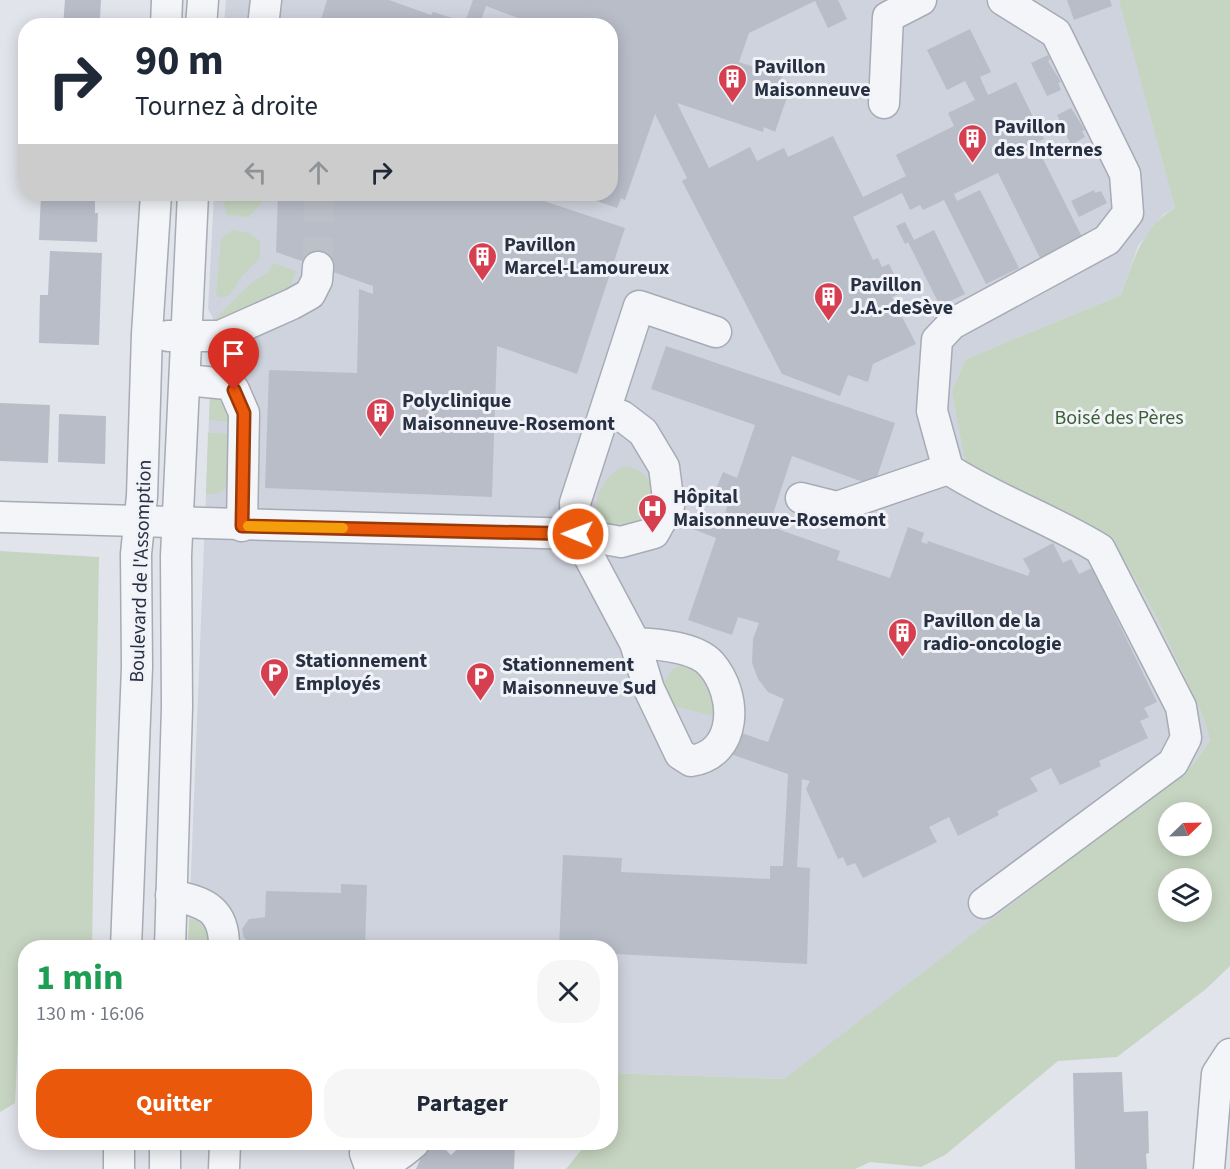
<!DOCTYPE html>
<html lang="fr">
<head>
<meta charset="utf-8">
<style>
	:root { --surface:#fff; --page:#f6f6f7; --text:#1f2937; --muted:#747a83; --accent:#ea580c }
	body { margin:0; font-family:"Source Sans 3",sans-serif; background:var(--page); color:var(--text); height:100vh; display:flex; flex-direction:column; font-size:22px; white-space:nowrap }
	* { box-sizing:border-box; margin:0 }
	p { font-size:20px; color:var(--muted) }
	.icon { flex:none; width:33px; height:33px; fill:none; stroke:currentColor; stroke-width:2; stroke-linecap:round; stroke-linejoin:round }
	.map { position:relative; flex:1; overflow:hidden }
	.sheet { position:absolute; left:18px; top:940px; width:600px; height:210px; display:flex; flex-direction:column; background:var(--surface); border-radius:24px; box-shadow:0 3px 15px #0003 }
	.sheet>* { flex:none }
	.guide { position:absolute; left:18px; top:18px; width:600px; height:183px; border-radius:24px; box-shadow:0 3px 15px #0003; background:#fff; color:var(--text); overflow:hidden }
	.needle { width:39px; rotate:67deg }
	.tools { position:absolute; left:1158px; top:802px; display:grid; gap:12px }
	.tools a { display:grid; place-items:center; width:54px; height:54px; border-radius:50%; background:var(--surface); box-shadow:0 3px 15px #0003; font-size:30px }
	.pin { position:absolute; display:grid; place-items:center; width:51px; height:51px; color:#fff; margin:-62px -26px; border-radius:50% 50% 50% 0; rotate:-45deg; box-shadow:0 0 6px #0007 }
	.pin .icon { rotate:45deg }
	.me { position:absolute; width:66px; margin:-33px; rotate:271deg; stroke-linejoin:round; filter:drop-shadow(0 0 4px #0008) }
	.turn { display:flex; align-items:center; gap:21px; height:126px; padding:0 18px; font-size:27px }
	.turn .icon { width:78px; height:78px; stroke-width:2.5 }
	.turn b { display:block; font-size:42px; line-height:51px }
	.lanes { display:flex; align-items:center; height:57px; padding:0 18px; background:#0003; justify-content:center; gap:30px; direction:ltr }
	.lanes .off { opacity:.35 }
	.round { display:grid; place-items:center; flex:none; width:63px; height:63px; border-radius:24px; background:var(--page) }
	.headline { display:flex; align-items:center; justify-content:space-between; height:102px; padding:0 18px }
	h1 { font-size:36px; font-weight:700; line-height:45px; color:#1e9e55 }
	.button { display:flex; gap:12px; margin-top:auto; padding:12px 18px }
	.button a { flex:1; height:69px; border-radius:24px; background:var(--accent); color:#fff; font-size:24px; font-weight:700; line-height:69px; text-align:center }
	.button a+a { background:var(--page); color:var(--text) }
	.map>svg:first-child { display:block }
	.built { fill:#cfd3dd }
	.green { fill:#c6d5c1; fill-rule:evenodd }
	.building { fill:#b8bdc8 }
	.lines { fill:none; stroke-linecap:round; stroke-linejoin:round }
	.minor-tunnel { stroke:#bcc0c9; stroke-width:30; stroke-dasharray:30 15; stroke-linecap:butt }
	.minor-casing { stroke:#a6abb5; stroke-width:33 }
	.minor { stroke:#f4f5f8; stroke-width:30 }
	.route-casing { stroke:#983908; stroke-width:15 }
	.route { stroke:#ea580c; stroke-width:10 }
	.slow { stroke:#f59e0b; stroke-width:10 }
	.labels { text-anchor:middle; stroke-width:6; stroke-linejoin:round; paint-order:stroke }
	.poi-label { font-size:20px; font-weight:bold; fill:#283143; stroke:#f1f3f8; text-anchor:start }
	.park-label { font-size:20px; fill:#3b6034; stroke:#f1f3f8 }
	.street-label { font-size:20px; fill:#283143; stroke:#f1f3f8 }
</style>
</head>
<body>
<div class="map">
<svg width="1230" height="1169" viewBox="0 0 1230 1169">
	<rect width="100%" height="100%" fill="#e1e4ea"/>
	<!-- built -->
	<path class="built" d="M226,0h894l55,208 -11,6 -26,32 -17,49 -155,64 124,168 26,19 39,68 47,100 8,26 -17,25 -257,204 -152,110 -173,-6 -1,-125h-422l25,-630 -5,-9 6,-115h396v-168l-386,-1z"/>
	<!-- green -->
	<g class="green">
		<path d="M1119,0h111v966l-24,23 -89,68 -59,4 -113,94 -24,12 -51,-5 -15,7h-289l21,-26h23l1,-70 173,6 409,-314 17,-25 -8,-26 -47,-100 -39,-68 -26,-19 -124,-62 -14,-73 14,-33 155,-64c12,-34 21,-68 54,-87zM1168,813h34v33h-34zM1168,879h34v33h-34z"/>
		<path d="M222,194h42l-1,7 -14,16 -22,-2z"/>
		<path d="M232,230l17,3 11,8v17l-18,18 -12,19 -10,3 -4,-3 5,-56z"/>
		<path d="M273,263l23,8 -7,20 -70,31 -4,-3 35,-35 18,-12z"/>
		<path d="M210,396l16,2 7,24 -24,-2z"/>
		<path d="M208,433l26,1 -6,53 -10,7h-12z"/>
		<path d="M626,466c33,7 39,46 7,57 -9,3 -20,1 -29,0 -18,-18 1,-51 22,-57z"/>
		<path d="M0,551l99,6 -7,391h-66l-1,83 -7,7 -3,65 -15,9z"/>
		<path d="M680,666l17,3 12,16 10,32 -50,-12 -6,-21 9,-14z"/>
		<path d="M189,919l7,1 12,10 1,18h-21z"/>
	</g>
	<!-- building -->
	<g class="building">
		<path d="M65,0h36l-1,18 6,8h-43z"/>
		<path d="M327,0h62l42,15 2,-3 32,10 8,-22h365l9,19 -19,9 -13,-27 -66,32 -10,29 43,14 -1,4 11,3 -17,49 -11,-5 -1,5 -86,-29 32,65 41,-21 7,14 27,-13 4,9 45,-21 30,61 43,-21 -10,-21 58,-29 -6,-13 27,-13 -10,-19 -18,9 -20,-40 43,-21 21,43 -11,5 8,18 28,-13 28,57 -9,4 47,94 -42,21 -42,-85 -44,21 3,7 23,-11 39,78 -33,16 -42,-84 -21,10 -3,-5 -10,5 -8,-17 -49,24 20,43 5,-2 4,9 7,-3 14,28 -11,5 24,47 -43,20 -5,18 -20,-7 -8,21 -58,-22 -100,-193 5,-3 -32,-64 -30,86 -4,-2 -4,10 -41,-14h34v-168h-70l-54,-20 -7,20h-160z"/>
		<path d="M1067,0h43l2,6 -38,14z"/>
		<path d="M1048,55l2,5 -2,1 13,21 -3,1 3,7 -14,6 -16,-33z"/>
		<path d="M1071,108l14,22 -3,1 3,6 -14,8 -14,-30z"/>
		<path d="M1094,190l1,3 6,-2 6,12 -28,14 -8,-16z"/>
		<path d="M41,194h54v19h3l-1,29 -58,-2z"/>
		<path d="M278,194h262l-2,5 87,29 -48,146 -80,-28 -5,151 -227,-9 4,-118 88,3 2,-84 14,5v-8l-97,-34z"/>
		<path d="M905,222l9,18 20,-10 31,64 -25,12 -32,-64 -3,2 -9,-18z"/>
		<path d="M50,251l52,2 -3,92 -60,-2 1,-48h8z"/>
		<path d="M666,346l229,77 -21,63 -82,-30 -23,70 71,25 -3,9 53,18 18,-51 16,6 -3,9 6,2 1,-3 100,35 2,-5 -7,-12 30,-16 10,20 8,-4 8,15 13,-6 65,134 -13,6 5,9 -9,4 8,17 -49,23 2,5 -41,19 -9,-17 -21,10 8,13 -41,20 2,4 -41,21 -9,-19 -20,10 8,15 -74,36 -8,-15 -8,3 -4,-9 -5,2 -32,-70 4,-8 -8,-2 -5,88 13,1 -3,96 -191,-10v12h-6v-18h-51l4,-93 59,3 -1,14 149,7v-13h13l5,-92 -66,-23 8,-22 38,13 16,-43 -16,-7 -10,-13 -6,-16 1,-24 6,-16 -21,-6 -6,18 -44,-15 28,-82 -23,-9 3,-11 25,8 7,-22 -16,-5 11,-27 14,6 18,-53 -104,-36z"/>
		<path d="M0,403l50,2 -2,58 -48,-2z"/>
		<path d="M59,414l47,2 -1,48 -47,-2z"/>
		<path d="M341,884l26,1 -2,63h-113v-4l-8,-6 -2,-9 7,-10 16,-2 1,-26 75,2z"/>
		<path d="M1122,1072l2,40 24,-1 1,42 -3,1 1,15h-72l-2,-96z"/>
		<path d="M464,1143h51l-1,26h-98l6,-14 10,-8 9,-2 10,10z"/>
	</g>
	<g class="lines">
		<!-- minor-tunnel -->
		<path class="minor-tunnel" d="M318,267l1,-73"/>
		<defs>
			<g id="minor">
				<path d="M166,26l1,-26"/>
				<path d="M201,26l2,-26"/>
				<path d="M263,26l3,-26"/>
				<path d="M884,103l4,-86 33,-17"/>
				<path d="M168,336h52l72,-32 18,-10 7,-14 1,-13"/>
				<path d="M186,380l41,4 7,6 10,23 -2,113"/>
				<path d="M801,498l36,9 111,-38"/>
				<path d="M0,517l577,17 44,8 33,-9 15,-27 -5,-39 -21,-35 -21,-16 -16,-6"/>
				<path d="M635,643c22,1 61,4 76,21 27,31 27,90 -20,97l-11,-7 -31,-65 -14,-46 -58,-109 -2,-31 64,-197 77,26"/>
				<path d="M171,895c34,7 54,14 53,53"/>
				<path d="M984,903l189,-140 13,-25 -5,-31 -81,-158c-49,-30 -104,-49 -152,-80l-16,-58 5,-71 15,-16 155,-84 21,-27 -3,-39 -69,-141 -53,-33"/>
				<path d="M126,948l11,-281 -1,-113 6,-58 5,-162 9,-140"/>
				<path d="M170,948l7,-241 -1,-151 17,-362"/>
				<path d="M368,1143l-3,10 4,11c20,0 30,-8 45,-21"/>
				<path d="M119,1169v-26"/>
				<path d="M165,1169v-26"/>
				<path d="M224,1169l1,-26"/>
				<path d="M1209,1169l8,-95 13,-20"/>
			</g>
		</defs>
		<!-- minor casing -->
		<use href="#minor" class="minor-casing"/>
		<!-- minor -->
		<use href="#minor" class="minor"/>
	</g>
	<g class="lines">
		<defs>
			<path id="route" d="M234,390l10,23 -2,113 336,8"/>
		</defs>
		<!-- route casing -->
		<use href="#route" class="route-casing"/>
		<!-- route -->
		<use href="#route" class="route"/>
		<!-- slow -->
		<path class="slow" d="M248,526l95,2"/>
	</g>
	<!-- icons -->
	<defs>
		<symbol id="building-pin" viewBox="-11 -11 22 30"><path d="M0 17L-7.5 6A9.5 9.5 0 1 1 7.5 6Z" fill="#d63f50" stroke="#f1f3f8"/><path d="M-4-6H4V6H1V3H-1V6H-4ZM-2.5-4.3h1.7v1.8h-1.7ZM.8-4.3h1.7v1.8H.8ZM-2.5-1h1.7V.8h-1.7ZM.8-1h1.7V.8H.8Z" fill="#fff"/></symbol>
		<symbol id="hospital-pin" viewBox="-11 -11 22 30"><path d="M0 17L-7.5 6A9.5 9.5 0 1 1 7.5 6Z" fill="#d63f50" stroke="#f1f3f8"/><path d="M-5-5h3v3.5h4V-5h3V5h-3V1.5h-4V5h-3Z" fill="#fff"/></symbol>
		<symbol id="parking-pin" viewBox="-11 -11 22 30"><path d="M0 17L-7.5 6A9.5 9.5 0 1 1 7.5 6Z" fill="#d63f50" stroke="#f1f3f8"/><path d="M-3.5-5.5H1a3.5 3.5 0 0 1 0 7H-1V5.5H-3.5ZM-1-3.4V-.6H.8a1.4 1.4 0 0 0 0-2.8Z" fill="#fff"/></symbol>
	</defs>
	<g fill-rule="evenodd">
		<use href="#building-pin" x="716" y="62" width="33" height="45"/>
		<use href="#building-pin" x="956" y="122" width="33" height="45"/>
		<use href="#building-pin" x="466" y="240" width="33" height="45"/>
		<use href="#building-pin" x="812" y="280" width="33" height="45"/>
		<use href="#building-pin" x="364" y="396" width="33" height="45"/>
		<use href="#hospital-pin" x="636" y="492" width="33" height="45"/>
		<use href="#building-pin" x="886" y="616" width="33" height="45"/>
		<use href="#parking-pin" x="258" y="656" width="33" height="45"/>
		<use href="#parking-pin" x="464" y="660" width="33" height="45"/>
	</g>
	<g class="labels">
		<!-- poi labels -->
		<g class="poi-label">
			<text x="754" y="73">Pavillon<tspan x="754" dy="23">Maisonneuve</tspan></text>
			<text x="994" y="133">Pavillon<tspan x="994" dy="23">des Internes</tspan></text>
			<text x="504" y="251">Pavillon<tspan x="504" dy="23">Marcel-Lamoureux</tspan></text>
			<text x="850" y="291">Pavillon<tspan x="850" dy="23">J.A.-deSève</tspan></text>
			<text x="402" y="407">Polyclinique<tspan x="402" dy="23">Maisonneuve-Rosemont</tspan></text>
			<text x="673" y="503">Hôpital<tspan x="673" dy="23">Maisonneuve-Rosemont</tspan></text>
			<text x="923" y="627">Pavillon de la<tspan x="923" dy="23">radio-oncologie</tspan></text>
			<text x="295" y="667">Stationnement<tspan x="295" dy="23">Employés</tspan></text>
			<text x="502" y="671">Stationnement<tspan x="502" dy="23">Maisonneuve Sud</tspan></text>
		</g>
		<!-- park labels -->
		<g class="park-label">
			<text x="1119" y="424">Boisé des Pères</text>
		</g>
		<!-- street labels -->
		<g class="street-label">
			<text transform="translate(140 571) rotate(-88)" y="7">Boulevard de l'Assomption</text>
		</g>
	</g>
</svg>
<div class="tools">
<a><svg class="needle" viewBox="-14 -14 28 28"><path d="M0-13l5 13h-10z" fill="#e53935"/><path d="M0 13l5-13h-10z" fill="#747a83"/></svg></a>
<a><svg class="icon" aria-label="layers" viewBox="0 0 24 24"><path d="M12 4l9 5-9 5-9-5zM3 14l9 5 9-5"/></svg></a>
</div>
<div class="pin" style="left:234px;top:390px;background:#d93025"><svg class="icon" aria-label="arrive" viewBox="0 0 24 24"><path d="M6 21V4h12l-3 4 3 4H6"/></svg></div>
<svg class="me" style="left:578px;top:534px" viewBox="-20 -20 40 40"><circle r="17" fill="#ea580c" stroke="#fff" stroke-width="3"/><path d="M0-11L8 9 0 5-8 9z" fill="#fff"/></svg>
<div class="guide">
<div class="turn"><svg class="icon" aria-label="right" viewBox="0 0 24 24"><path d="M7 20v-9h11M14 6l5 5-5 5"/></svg><div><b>90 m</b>Tournez à droite</div></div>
<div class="lanes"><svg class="icon off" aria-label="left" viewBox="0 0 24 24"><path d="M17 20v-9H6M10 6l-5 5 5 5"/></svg><svg class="icon off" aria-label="ahead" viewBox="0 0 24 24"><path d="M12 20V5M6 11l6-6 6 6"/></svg><svg class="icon" aria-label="right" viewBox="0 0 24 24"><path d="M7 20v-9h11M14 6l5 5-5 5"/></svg></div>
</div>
<section class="sheet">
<div class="headline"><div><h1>1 min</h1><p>130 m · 16:06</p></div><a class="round"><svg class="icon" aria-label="close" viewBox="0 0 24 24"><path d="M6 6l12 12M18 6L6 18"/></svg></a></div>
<div class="button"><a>Quitter</a><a>Partager</a></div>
</section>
</div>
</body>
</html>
